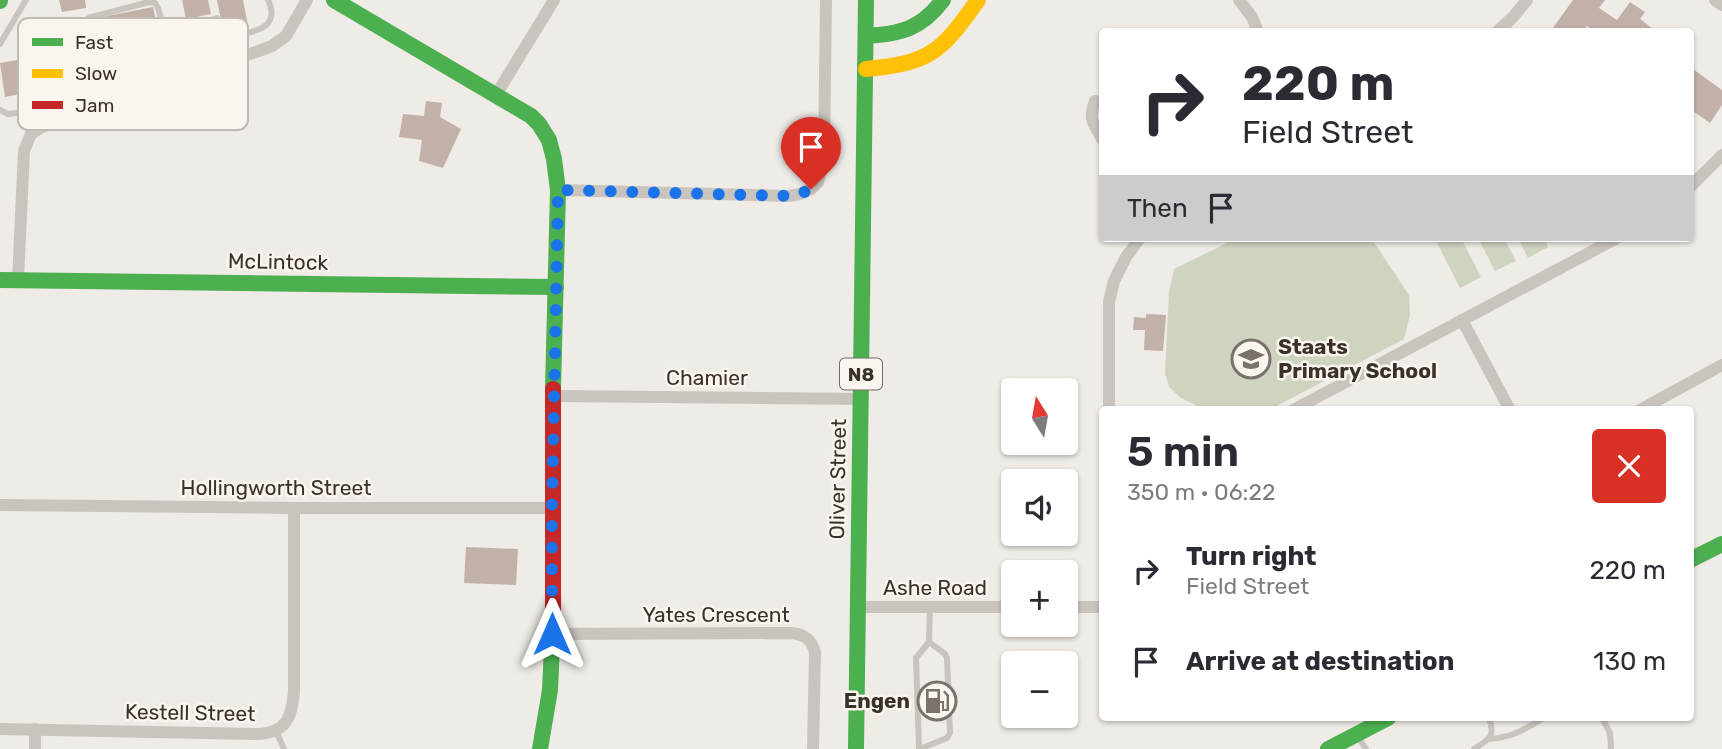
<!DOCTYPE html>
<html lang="en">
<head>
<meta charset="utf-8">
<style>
	:root { --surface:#fff; --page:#f2f2f3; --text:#2b2b33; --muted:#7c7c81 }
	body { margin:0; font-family:Rubik,sans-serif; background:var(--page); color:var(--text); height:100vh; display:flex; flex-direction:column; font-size:26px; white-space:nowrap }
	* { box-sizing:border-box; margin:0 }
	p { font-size:23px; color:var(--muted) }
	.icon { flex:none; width:38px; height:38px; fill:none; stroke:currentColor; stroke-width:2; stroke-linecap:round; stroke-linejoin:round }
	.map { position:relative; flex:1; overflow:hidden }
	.sheet { position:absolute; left:1099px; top:406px; width:595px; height:315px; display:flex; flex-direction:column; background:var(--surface); border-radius:7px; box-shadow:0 2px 5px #0004 }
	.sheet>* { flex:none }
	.hud { position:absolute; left:1099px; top:28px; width:595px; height:214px; border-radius:7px; box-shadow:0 2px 5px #0004; background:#fff; color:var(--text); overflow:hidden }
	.needle { width:46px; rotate:349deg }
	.buttons { position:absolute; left:1001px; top:378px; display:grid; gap:14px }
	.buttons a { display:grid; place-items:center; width:77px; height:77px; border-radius:7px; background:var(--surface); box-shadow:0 2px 5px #0004; font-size:35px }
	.pin { position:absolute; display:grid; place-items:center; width:60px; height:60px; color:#fff; margin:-72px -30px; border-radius:50% 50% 50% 0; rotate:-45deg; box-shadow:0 0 7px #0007 }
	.pin .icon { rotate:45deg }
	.me { position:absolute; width:77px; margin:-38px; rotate:0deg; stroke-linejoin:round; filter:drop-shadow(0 0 5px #0008) }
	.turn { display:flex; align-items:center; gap:24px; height:147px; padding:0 28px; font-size:32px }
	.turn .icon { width:91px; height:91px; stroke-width:2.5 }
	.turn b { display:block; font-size:49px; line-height:60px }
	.then { display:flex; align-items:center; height:66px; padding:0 28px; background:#0003; gap:14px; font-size:26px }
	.round { display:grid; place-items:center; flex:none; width:74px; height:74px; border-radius:7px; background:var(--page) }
	.head { display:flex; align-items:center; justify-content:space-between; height:119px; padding:0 28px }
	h1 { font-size:42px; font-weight:600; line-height:52px }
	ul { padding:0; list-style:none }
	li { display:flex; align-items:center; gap:21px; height:91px; padding:0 28px }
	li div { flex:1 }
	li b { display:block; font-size:26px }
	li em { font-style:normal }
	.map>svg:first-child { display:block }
	.green { fill:#cfd4c1 }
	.building { fill:#c2b1a8 }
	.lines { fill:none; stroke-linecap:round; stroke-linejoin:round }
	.lane { stroke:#c9c4be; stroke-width:6 }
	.street { stroke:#c9c4be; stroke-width:12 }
	.fast { stroke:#4caf50; stroke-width:16 }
	.slow { stroke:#ffc107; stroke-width:16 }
	.jam { stroke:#c62828; stroke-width:16 }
	.route { stroke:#1a73e8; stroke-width:12; stroke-dasharray:0 21.6 }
	.labels { text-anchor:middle; stroke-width:5; stroke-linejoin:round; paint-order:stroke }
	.shield { fill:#faf6ef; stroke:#746c66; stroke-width:2 }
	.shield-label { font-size:19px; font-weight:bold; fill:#3a312c }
	.street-label { font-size:21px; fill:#3a312c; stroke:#faf6ef }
	.poi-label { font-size:21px; font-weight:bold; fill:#3a312c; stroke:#faf6ef; text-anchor:start }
	.key { fill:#faf6ef; stroke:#c0bbb4; stroke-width:2 }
	.key-label { font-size:19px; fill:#3a312c }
</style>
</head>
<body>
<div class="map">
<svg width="1722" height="749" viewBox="0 0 1722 749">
	<rect width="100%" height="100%" fill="#efebe6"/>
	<!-- green -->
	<g class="green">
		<path d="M1237,238h134l38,57 1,20 -6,24 -133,70h-67l-23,-11 -12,-11 -4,-14 4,-81 5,-23z"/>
		<path d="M1447,238h14l20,39 -21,11 -23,-45z"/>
		<path d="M1478,238h26l12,23 -21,10z"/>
		<path d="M1518,238h26l4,9 -20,11z"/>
	</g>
	<!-- building -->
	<g class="building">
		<path d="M59,0h26l1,8 -24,4z"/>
		<path d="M182,0h26l3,14 -25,5z"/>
		<path d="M217,0h26l5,26 -25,4z"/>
		<path d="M1573,0h32l-6,8 18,12 13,-18 15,10 -5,7 17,13h-62l-8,-6 -5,6h-32z"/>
		<path d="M153,7l9,44 -65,14 -10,-45z"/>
		<path d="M23,59l7,33 -25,5 -5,-34z"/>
		<path d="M1690,67l32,23v15l-12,18 -20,-14z"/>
		<path d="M426,101l16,2 -2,14 21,12 -18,39 -24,-7 3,-21 -23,-3 4,-23 21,2z"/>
		<path d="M1146,314l20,1 -3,36 -19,-1 1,-20h-12l1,-13 12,1z"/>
		<path d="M466,547l52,2 -2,36 -52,-2z"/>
	</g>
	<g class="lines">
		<!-- lane -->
		<g class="lane">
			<path d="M166,34l51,-16"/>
			<path d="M0,44l26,-44"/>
			<path d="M36,72l55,-11"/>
			<path d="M105,105l-9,-21 -12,-62 4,-4 61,-16 6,1 3,5 21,72"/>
			<path d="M0,110l8,4 9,-1 87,-33 156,-51c13,-6 14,-18 8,-29"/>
			<path d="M1602,718l8,15 1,16"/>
			<path d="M276,731l8,18"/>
			<path d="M1357,736l9,13"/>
			<path d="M1489,739c23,-1 36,-10 55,-21"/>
			<path d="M919,749l-3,-91 13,-16 1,-34"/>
			<path d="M920,749l27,-11 3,-5 -3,-75 -2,-4 -16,-12"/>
			<path d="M1474,749c15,-9 22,-13 15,-31"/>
		</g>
		<!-- street -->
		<g class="street">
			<path d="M1239,0l13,17 6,15"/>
			<path d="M1715,0l7,5"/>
			<path d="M1497,32l16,-15 14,-17"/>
			<path d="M496,95l58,-95"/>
			<path d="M1095,101c-7,19 -2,21 7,38"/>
			<path d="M1690,187l32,-32"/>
			<path d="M558,190l231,6 11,-2 11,-5 7,-7 3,-11 3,-17 2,-154"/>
			<path d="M18,280l6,-129 7,-17 11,-7 137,-47 93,-34 14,-10 21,-36"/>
			<path d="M1462,320l48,90"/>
			<path d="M554,396l307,3"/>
			<path d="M1109,410v-108l5,-21 12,-24 14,-19"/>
			<path d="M1293,410l324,-172"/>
			<path d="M1640,410l82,-45"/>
			<path d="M0,505l294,3h258"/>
			<path d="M857,607h156"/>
			<path d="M1066,607h36"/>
			<path d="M552,634l240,-1c13,2 19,6 23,19l-2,97"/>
			<path d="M0,729l260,5c26,-2 32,-17 34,-42v-184"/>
			<path d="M35,749v-20"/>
		</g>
		<!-- fast -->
		<g class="fast">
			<path d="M0,0v1"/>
			<path d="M334,0l197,116 8,8 10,16 5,19 4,31 -5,199"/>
			<path d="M866,36c35,-2 55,-7 77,-36"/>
			<path d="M0,280l556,7"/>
			<path d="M1690,560l32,-16"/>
			<path d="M540,749l10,-59 3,-65"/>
			<path d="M856,749l10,-749"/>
			<path d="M1328,749l60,-31"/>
		</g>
		<!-- slow -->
		<path class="slow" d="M866,69c65,-6 75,-17 112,-69"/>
		<!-- jam -->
		<path class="jam" d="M553,389v236"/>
	</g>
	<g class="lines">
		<!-- route -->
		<path class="route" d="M552,634v-126l6,-318 231,6 11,-2 11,-5"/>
	</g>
	<!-- icons -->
	<defs>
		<symbol id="school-ring" viewBox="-11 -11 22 22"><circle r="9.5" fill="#faf6ef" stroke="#79726d" stroke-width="1.5"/><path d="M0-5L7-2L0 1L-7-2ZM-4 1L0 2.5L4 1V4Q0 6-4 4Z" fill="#79726d"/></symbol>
		<symbol id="fuel-ring" viewBox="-11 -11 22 22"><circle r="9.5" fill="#faf6ef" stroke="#79726d" stroke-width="1.5"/><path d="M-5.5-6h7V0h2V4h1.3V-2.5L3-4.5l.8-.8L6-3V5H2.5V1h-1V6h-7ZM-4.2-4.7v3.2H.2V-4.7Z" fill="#79726d"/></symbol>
	</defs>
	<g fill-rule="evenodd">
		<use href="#school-ring" x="1229" y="337" width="44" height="44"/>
		<use href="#fuel-ring" x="915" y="679" width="44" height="44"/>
	</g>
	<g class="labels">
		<!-- shield labels -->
		<rect class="shield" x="840" y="358.5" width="42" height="31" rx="5"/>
		<g class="shield-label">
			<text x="861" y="381">N8</text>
		</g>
		<!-- street labels -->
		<g class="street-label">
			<text transform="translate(278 262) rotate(1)" y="7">McLintock</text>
			<text x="707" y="385">Chamier</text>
			<text transform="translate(838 479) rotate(-89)" y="7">Oliver Street</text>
			<text x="276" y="495">Hollingworth Street</text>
			<text x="935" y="595">Ashe Road</text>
			<text x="716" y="622">Yates Crescent</text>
			<text transform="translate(190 713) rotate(1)" y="7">Kestell Street</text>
		</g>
		<!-- poi labels -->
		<g class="poi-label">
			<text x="1278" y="354">Staats<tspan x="1278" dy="24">Primary School</tspan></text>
			<text x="910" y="708" text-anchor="end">Engen</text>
		</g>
	</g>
	<!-- legend -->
	<rect x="18" y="18" width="230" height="112" rx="10" class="key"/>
	<rect x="32" y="38" width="31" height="8" fill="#4caf50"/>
	<rect x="32" y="69" width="31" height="9" fill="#ffc107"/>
	<rect x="32" y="101" width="31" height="8" fill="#c62828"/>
	<g class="key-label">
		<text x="75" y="49">Fast</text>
		<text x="75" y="80">Slow</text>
		<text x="75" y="112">Jam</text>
	</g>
</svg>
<div class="buttons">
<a><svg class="needle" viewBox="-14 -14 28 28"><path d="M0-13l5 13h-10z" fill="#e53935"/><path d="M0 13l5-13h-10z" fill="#7c7c81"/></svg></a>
<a><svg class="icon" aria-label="sound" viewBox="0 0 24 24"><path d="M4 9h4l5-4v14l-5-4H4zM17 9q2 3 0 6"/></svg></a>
<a>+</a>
<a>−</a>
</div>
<div class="pin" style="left:811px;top:189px;background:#d93025"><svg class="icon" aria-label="arrive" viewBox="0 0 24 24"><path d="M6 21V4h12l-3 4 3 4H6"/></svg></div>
<svg class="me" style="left:552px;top:634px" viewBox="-20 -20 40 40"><path d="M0-17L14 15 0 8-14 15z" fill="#1a73e8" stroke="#fff" stroke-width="4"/></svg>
<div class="hud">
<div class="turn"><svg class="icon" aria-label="right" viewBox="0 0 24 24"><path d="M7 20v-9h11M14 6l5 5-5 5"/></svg><div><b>220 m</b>Field Street</div></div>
<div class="then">Then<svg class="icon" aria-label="arrive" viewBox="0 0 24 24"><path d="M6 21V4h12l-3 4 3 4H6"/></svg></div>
</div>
<section class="sheet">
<div class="head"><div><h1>5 min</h1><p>350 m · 06:22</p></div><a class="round" style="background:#d93025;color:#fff"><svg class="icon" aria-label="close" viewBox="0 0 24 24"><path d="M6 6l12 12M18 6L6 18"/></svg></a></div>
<ul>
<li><svg class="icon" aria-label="right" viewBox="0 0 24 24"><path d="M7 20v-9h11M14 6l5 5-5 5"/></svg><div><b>Turn right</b><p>Field Street</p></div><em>220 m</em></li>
<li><svg class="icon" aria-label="arrive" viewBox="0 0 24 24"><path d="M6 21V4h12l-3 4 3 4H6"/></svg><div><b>Arrive at destination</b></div><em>130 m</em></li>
</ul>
</section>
</div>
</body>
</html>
